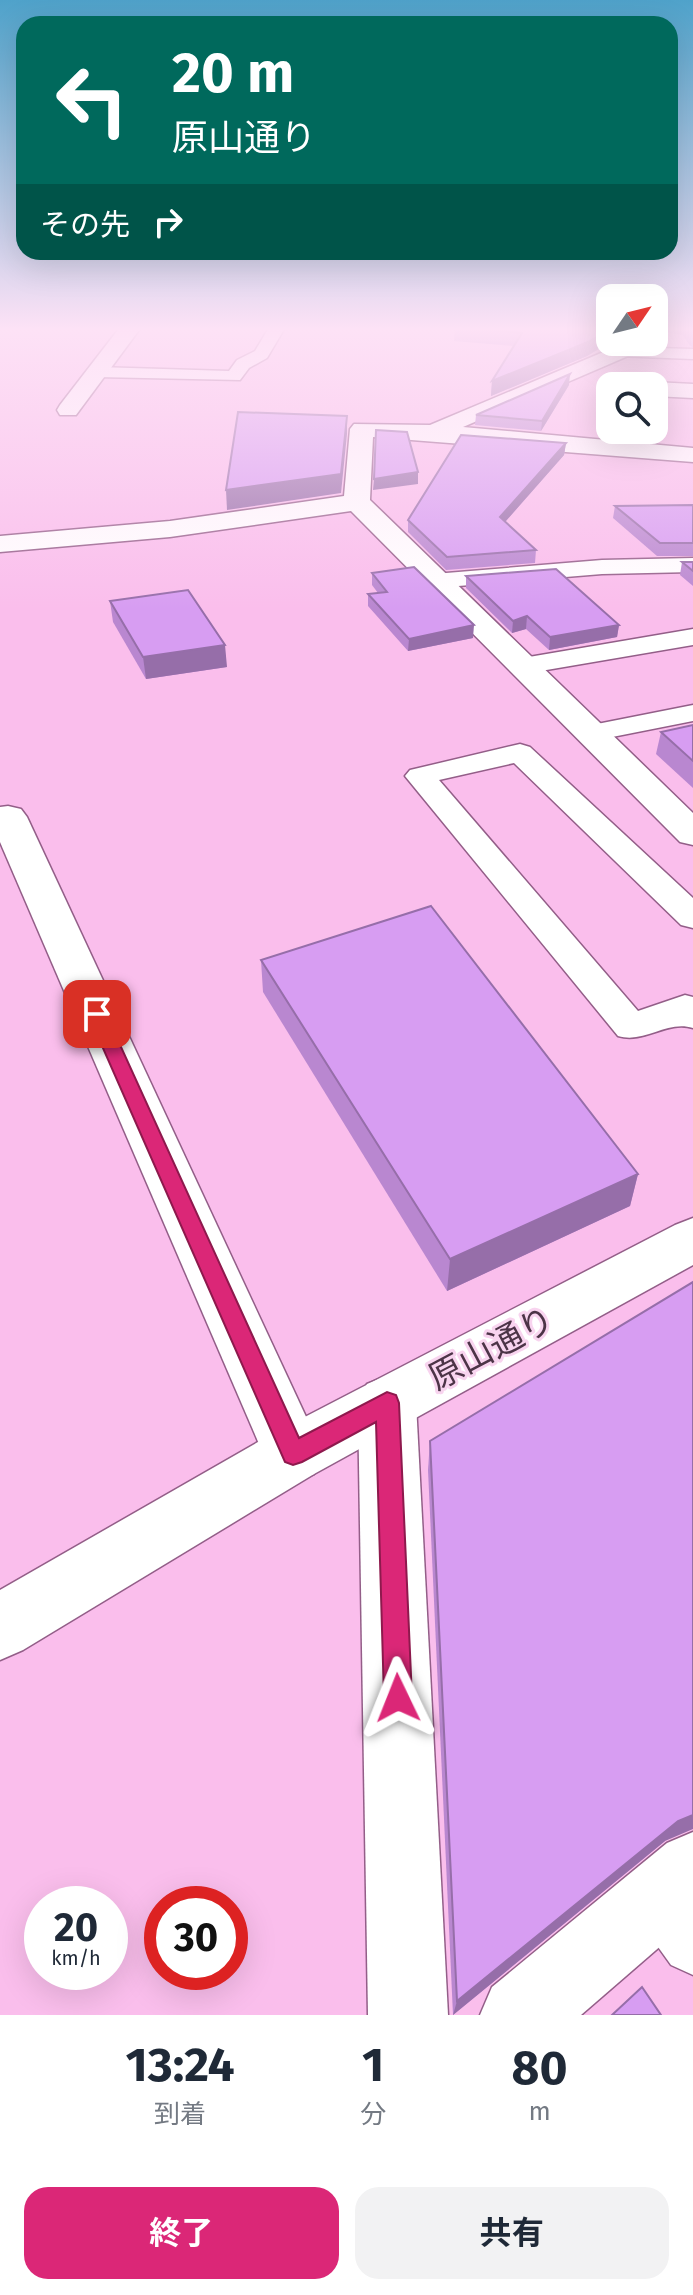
<!DOCTYPE html>
<html lang="ja">
<head>
<meta charset="utf-8">
<style>
	:root { --surface:#fff; --page:#f2f2f3; --text:#1f2937; --muted:#747a83; --accent:#db2777 }
	body { margin:0; font-family:"Fira Sans","Noto Sans JP",sans-serif; background:var(--page); color:var(--text); height:100vh; display:flex; flex-direction:column; font-size:30px; white-space:nowrap }
	* { box-sizing:border-box; margin:0 }
	p { font-size:26px; color:var(--muted) }
	.icon { flex:none; width:44px; height:44px; fill:none; stroke:currentColor; stroke-width:2; stroke-linecap:round; stroke-linejoin:round }
	.map { position:relative; height:2015px; overflow:hidden }
	.side { display:flex; flex-direction:column; background:var(--surface); flex:1 }
	.side>* { flex:none }
	.banner { position:absolute; left:16px; top:16px; width:662px; height:244px; border-radius:24px; box-shadow:0 8px 32px #0002; background:#00695c; color:#fff; overflow:hidden }
	.needle { width:52px; rotate:55deg }
	.buttons { position:absolute; left:596px; top:284px; display:grid; gap:16px }
	.buttons a { display:grid; place-items:center; width:72px; height:72px; border-radius:16px; background:var(--surface); box-shadow:0 8px 32px #0002; font-size:40px }
	.speed { position:absolute; left:24px; top:1886px; display:flex; gap:16px; font-size:40px; font-weight:700; text-align:center }
	.speed>* { display:grid; place-content:center; width:104px; height:104px; border-radius:50%; background:var(--surface); box-shadow:0 8px 32px #0002; line-height:1 }
	.speed small { font-size:20px; font-weight:400 }
	.speed .limit { border:12px solid #d22; background:#fff; color:#111 }
	.pin { position:absolute; display:grid; place-items:center; width:68px; height:68px; color:#fff; margin:-34px; border-radius:16px; box-shadow:0 4px 12px #0006 }
	.me { position:absolute; width:88px; margin:-44px; rotate:358deg; stroke-linejoin:round; filter:drop-shadow(0 0 6px #0008) }
	.turn { display:flex; align-items:center; gap:28px; height:168px; padding:0 24px; font-size:36px }
	.turn .icon { width:104px; height:104px; stroke-width:2.5 }
	.turn b { display:block; font-size:56px; line-height:68px }
	.then { display:flex; align-items:center; height:76px; padding:0 24px; background:#0003; gap:16px; font-size:30px }
	.eta { display:flex; justify-content:space-evenly; align-items:center; height:136px; text-align:center }
	.eta b { font-size:48px; font-weight:700; line-height:56px }
	.button { display:flex; gap:16px; margin-top:auto; padding:16px 24px }
	.button a { flex:1; height:92px; border-radius:24px; background:var(--accent); color:#fff; font-size:32px; font-weight:700; line-height:92px; text-align:center }
	.button a+a { background:var(--page); color:var(--text) }
	.map>svg:first-child { display:block }
	.lines { fill:none; stroke-linecap:round; stroke-linejoin:round }
	.lane-casing { stroke:#935e88; stroke-width:3 }
	.street-casing { stroke:#935e88; stroke-width:3 }
	.secondary-casing { stroke:#935e88; stroke-width:3 }
	.lane { fill:#fff; fill-rule:evenodd }
	.street { fill:#fff; fill-rule:evenodd }
	.secondary { fill:#fff; fill-rule:evenodd }
	.wall { fill:#b987d0 }
	.shaded-wall { fill:#966ea9 }
	.building { fill:#d79df2; stroke:#966ea9; stroke-width:2 }
	.route { fill:#db2777; stroke:#8e194d; stroke-width:2 }
	.labels { text-anchor:middle; stroke-width:6; stroke-linejoin:round; paint-order:stroke }
	.near-street-label { font-size:34px; fill:#4c3447; stroke:#f8d4ef }
</style>
</head>
<body>
<div class="map">
<svg width="693" height="2015" viewBox="0 0 693 2015">
	<rect width="100%" height="100%" fill="#fabeec"/>
	<g class="lines">
		<defs>
			<g id="lane">
				<path d="M270,326h16l-19,32 -18,10 -9,12 -143,-3 -9,-5 9,-5 132,4 8,-11 18,-9z"/>
				<path d="M621,347l72,2v10l-78,-3 -3,-4z"/>
				<path d="M693,558v14l-91,2 -168,14 -8,-2 -4,-5 4,-5 8,-2 168,-14z"/>
				<path d="M693,629v16l-170,29 -9,-2 -4,-6 4,-6 9,-2z"/>
				<path d="M693,705v16l-101,20 -10,-2 -4,-6 4,-6 10,-2z"/>
				<path d="M520,744l10,3 163,151v30l-12,-3 -167,-162 -75,17 199,231 47,-16 8,2v31c-27,-8 -48,16 -75,8l-213,-260 5,-6z"/>
				<path d="M660,1866l22,9 11,15v85l-22,-10 -33,-46 -9,-22 9,-22z"/>
			</g>
			<g id="street">
				<path d="M121,326h21l-66,89h-16l-3,-5 3,-5z"/>
				<path d="M617,342h20l-9,14 -165,71 230,21v14l-320,-25 -3,63 323,313v32l-13,-3 -329,-331 -181,26 -170,15v-16l170,-15 174,-25 6,-67 4,-5 76,1 183,-77z"/>
				<path d="M654,382l39,2v14l-39,-2v-10h-9z"/>
				<path d="M8,806l13,3 6,8 287,617 9,20 -9,20 -21,8 -21,-8 -272,-632v-35z"/>
				<path d="M387,1376l20,8 9,19 32,612h-80l-10,-612 9,-19z"/>
				<path d="M693,1832v86l-112,97h-101l12,-28 175,-144z"/>
			</g>
			<path id="secondary" d="M693,1218v47l-379,209 -291,176 -23,10v-70l272,-156 403,-209z"/>
		</defs>
		<!-- lane casing -->
		<use href="#lane" class="lane-casing"/>
		<!-- street casing -->
		<use href="#street" class="street-casing"/>
		<!-- secondary casing -->
		<use href="#secondary" class="secondary-casing"/>
		<!-- lane -->
		<use href="#lane" class="lane"/>
		<!-- street -->
		<use href="#street" class="street"/>
		<!-- secondary -->
		<use href="#secondary" class="secondary"/>
	</g>
	<!-- wall -->
	<g class="wall">
		<path d="M455,326h155v16l-23,14 -96,40 1,-15 22,-35 -60,-5z"/>
		<path d="M654,326h39v21l-3,-1 -7,-11 -29,-4z"/>
		<path d="M569,385l-28,46 -66,-6 1,-10z"/>
		<path d="M566,443l-2,12 -59,67 31,28 -1,13 -89,7 -38,-38v-12z"/>
		<path d="M693,505v51h-36l-44,-38 2,-12z"/>
		<path d="M682,562h11v24l-13,-11z"/>
		<path d="M372,573l101,65 -65,13 -40,-45v-12l10,-1 -6,-8z"/>
		<path d="M466,576l153,49 -2,12 -68,13 -23,-21 -14,4 -46,-45z"/>
		<path d="M110,601l117,66 -81,12 -33,-57z"/>
		<path d="M693,725v63l-37,-34 5,-22z"/>
		<path d="M261,960l377,214 -8,32 -183,85 -184,-299z"/>
		<path d="M430,1441l235,400 -212,174 -25,-545z"/>
	</g>
	<!-- shaded-wall -->
	<g class="shaded-wall">
		<path d="M610,329v13l-23,14 -96,40 1,-15z"/>
		<path d="M570,374l-1,11 -28,46 1,-10z"/>
		<path d="M347,416v18l-6,59 -114,17 -1,-20z"/>
		<path d="M566,443l-2,12 -66,75 2,-13z"/>
		<path d="M418,472v12l-45,6 1,-11z"/>
		<path d="M527,616l-1,13 -14,4 1,-12z"/>
		<path d="M474,625l-1,13 -65,13 1,-12z"/>
		<path d="M619,625l-2,12 -68,13 1,-13z"/>
		<path d="M225,645l2,22 -81,12 -3,-22z"/>
		<path d="M638,1174l-8,32 -183,85 3,-32z"/>
		<path d="M693,1815v14l-28,12 -212,174 4,-14 221,-180z"/>
	</g>
	<!-- building -->
	<g class="building">
		<path d="M455,326h155v3l-22,13 -96,39 30,-48z"/>
		<path d="M570,374l-28,47 -66,-6z"/>
		<path d="M238,412l109,4 -6,58 -115,16z"/>
		<path d="M376,430l31,2 11,40 -44,7z"/>
		<path d="M461,435l105,8 -66,74 36,33 -89,7 -39,-37z"/>
		<path d="M693,505v38h-33l-45,-37z"/>
		<path d="M682,562h11v9z"/>
		<path d="M414,567l60,58 -65,14 -41,-45 19,-2 -15,-19z"/>
		<path d="M556,569l63,56 -69,12 -23,-21 -14,5 -47,-45z"/>
		<path d="M188,590l37,55 -82,12 -33,-56z"/>
		<path d="M693,725v36l-32,-29z"/>
		<path d="M431,906l207,268 -188,85 -189,-299z"/>
		<path d="M693,1282v533l-15,6 -221,180 -27,-560z"/>
		<path d="M642,1987l19,28h-49z"/>
	</g>
	<!-- sky -->
	<linearGradient id="sky" x2="0" y2="1"><stop stop-color="#4fa2ca"/><stop offset="0.54" stop-color="#fde2f6"/><stop offset="1" stop-color="#fde2f6" stop-opacity="0"/></linearGradient>
	<rect width="693" height="609" fill="url(#sky)"/>
	<!-- route -->
	<path class="route" d="M97,1008l9,6 193,424 88,-46 9,3 3,8 13,295 -4,10 -10,4 -10,-4 -4,-10 -8,-276 -74,40 -9,3 -8,-3 -197,-448z"/>
	<g class="labels">
		<!-- near-street labels -->
		<g class="near-street-label">
			<text transform="translate(491 1348) rotate(-28)" y="12">原山通り</text>
		</g>
	</g>
</svg>
<div class="buttons">
<a><svg class="needle" viewBox="-14 -14 28 28"><path d="M0-13l5 13h-10z" fill="#e53935"/><path d="M0 13l5-13h-10z" fill="#747a83"/></svg></a>
<a><svg class="icon" aria-label="search" viewBox="0 0 24 24"><circle cx="10" cy="10" r="6"/><path d="M15 15l6 6"/></svg></a>
</div>
<div class="speed"><div>20<small>km/h</small></div><div class="limit">30</div></div>
<div class="pin" style="left:97px;top:1014px;background:#d93025"><svg class="icon" aria-label="arrive" viewBox="0 0 24 24"><path d="M6 21V4h12l-3 4 3 4H6"/></svg></div>
<svg class="me" style="left:398px;top:1698px" viewBox="-20 -20 40 40"><path d="M0-17L14 15 0 8-14 15z" fill="#db2777" stroke="#fff" stroke-width="4"/></svg>
<div class="banner">
<div class="turn"><svg class="icon" aria-label="left" viewBox="0 0 24 24"><path d="M17 20v-9H6M10 6l-5 5 5 5"/></svg><div><b>20 m</b>原山通り</div></div>
<div class="then">その先<svg class="icon" aria-label="right" viewBox="0 0 24 24"><path d="M7 20v-9h11M14 6l5 5-5 5"/></svg></div>
</div>
</div>
<section class="side">
<div class="eta">
<div><b>13:24</b><p>到着</p></div>
<div><b>1</b><p>分</p></div>
<div><b>80</b><p>m</p></div>
</div>
<div class="button"><a>終了</a><a>共有</a></div>
</section>
</body>
</html>
